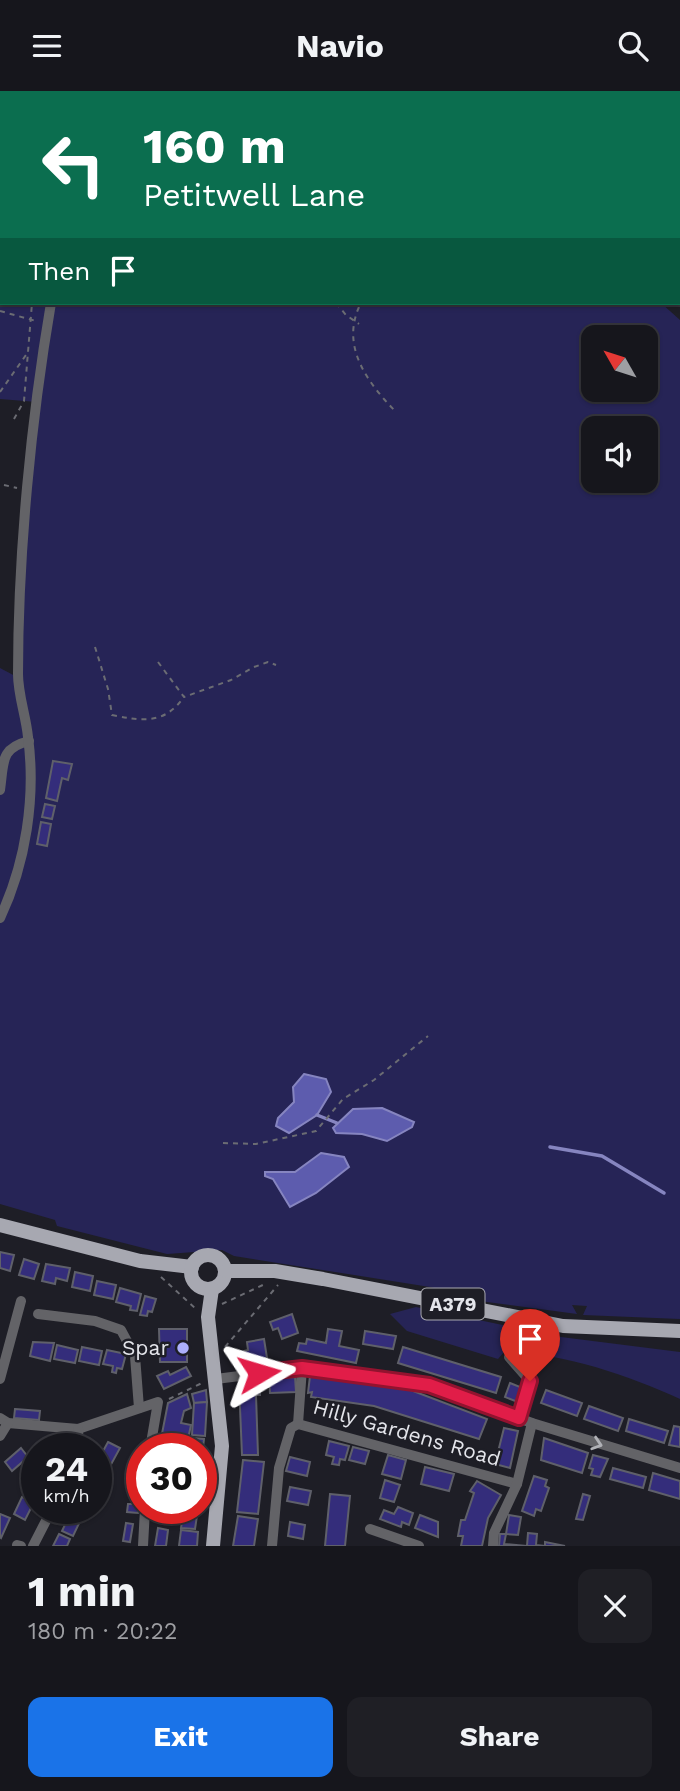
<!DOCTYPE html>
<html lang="en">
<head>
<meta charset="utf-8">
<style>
	:root { --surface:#16161c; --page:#1f1f25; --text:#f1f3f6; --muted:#9e9fa3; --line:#35353b; --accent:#1a73e8 }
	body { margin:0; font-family:"Work Sans",sans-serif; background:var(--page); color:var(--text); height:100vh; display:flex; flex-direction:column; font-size:26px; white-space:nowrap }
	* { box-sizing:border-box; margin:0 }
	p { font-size:23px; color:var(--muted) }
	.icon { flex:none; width:38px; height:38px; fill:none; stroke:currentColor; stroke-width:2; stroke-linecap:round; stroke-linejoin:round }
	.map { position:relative; height:1455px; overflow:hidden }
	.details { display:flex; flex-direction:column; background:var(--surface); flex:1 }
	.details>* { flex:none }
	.top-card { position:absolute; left:0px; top:0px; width:681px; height:214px; box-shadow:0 2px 5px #0004,0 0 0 2px var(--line); background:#0b6e4f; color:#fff; overflow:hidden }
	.needle { width:46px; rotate:309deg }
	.controls { position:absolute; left:581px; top:234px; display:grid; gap:14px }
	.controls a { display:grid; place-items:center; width:77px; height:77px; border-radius:14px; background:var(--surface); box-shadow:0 2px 5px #0004,0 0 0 2px var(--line); font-size:35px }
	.speed { position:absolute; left:21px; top:1342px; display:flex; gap:14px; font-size:35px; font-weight:700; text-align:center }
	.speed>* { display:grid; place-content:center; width:91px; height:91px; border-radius:50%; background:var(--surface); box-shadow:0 2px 5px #0004,0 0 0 2px var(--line); line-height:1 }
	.speed small { font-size:18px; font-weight:400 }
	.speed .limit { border:10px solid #d22; background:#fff; color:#111 }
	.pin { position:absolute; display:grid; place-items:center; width:60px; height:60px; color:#fff; margin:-72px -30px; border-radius:50% 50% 50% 0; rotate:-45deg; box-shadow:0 0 7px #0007 }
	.pin .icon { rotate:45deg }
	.me { position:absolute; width:77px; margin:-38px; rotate:83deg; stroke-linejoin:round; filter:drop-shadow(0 0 5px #0008) }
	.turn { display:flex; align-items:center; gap:24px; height:147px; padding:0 28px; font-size:32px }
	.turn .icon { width:91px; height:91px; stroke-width:2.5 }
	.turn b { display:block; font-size:49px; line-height:60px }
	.then { display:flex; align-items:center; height:66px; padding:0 28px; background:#0003; gap:14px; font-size:26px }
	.round { display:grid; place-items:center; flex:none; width:74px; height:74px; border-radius:14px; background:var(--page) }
	.head { display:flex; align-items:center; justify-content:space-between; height:119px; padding:0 28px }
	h1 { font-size:42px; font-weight:700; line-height:52px }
	.cta { display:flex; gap:14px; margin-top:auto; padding:14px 28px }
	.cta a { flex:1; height:80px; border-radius:14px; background:var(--accent); color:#fff; font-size:28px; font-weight:700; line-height:80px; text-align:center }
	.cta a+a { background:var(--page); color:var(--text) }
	header { display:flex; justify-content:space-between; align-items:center; height:91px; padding:0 28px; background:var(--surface); font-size:32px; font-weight:700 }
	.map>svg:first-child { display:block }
	.green { fill:#262456; fill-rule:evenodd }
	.water { fill:#5d5cae; stroke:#8685c0; stroke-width:2 }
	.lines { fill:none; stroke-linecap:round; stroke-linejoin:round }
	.stream { stroke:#8685c0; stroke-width:3.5 }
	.building { fill:#342d7b; stroke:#5f606a; stroke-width:2 }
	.path { stroke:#6b6c73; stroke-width:2; stroke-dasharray:5 5; stroke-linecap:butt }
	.minor { stroke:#636367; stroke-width:10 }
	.major { stroke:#a7a8b1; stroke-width:14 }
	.oneway { stroke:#b0b1b6 }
	.route-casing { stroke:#92132f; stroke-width:18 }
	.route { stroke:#e11d48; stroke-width:12 }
	.poi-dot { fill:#acaffb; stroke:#1e1e26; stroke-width:2.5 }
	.labels { text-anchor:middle; stroke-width:5; stroke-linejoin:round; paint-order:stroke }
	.shield { fill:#1e1e26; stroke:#a9a9b0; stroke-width:2 }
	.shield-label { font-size:19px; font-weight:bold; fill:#e4e5eb }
	.poi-label { font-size:21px; fill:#e4e5eb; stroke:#1e1e26; text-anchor:end }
	.street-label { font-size:21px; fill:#e4e5eb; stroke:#1e1e26 }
</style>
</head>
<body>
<header><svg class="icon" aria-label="menu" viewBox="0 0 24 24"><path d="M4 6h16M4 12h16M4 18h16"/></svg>Navio<svg class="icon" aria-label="search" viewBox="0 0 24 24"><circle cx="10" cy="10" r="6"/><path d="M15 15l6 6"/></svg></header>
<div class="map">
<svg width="680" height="1455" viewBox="0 0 680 1455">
	<rect width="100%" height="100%" fill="#1e1e26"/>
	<!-- green -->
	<g class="green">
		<path d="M0,0l82,2h-80v210h659l19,17v999l-97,-4 4,-9 -15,-1 5,9 -90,-12 -57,-15 -196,-31 -12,-6 -55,4 -110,-28 -2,-6 -55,-16v-536l17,9 20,-275 -37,-3zM593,247h53v52h-53zM593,338h53v52h-53z"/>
		<path d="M148,0h335l1,2h-340z"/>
		<path d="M416,1216l145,30 119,15v47c-53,-24 -117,-46 -176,-47l-6,7 -91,-28 -17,-17z"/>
	</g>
	<!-- water -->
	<g class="water">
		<path d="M304,983l22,5 5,13 -14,23 -28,18 -13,-7 2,-8 16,-16 -1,-15z"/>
		<path d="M382,1017l32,14 -2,5 -25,14 -25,-7 -26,-1 -3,-5 20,-19z"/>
		<path d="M321,1062l23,4 5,10 -33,26 -26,14 -17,-28 -8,-3v-4h30z"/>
	</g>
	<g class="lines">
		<!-- stream -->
		<g class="stream">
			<path d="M317,1024l20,8"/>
			<path d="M550,1056l52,9 62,37"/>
		</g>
	</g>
	<!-- building -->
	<g class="building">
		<path d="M53,670l19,3 -4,16 -6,-2 -5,23 -11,-3z"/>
		<path d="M45,713l10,2 -3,13 -10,-2z"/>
		<path d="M41,731l10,2 -4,22 -10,-2z"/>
		<path d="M0,1161l14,3 -4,16 -10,-3z"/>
		<path d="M24,1168l15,5 -5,15 -15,-4z"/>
		<path d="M46,1173l24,4 -3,13 -11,-3 -1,6 -13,-3z"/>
		<path d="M75,1181l18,4 -3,15 -18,-4z"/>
		<path d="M97,1190l19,4 -3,14 -19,-4z"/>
		<path d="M120,1197l21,6 -4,17 -7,-1 1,-4 -15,-4z"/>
		<path d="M145,1205l11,3 -4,13 -4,-1 -1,5 -7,-1z"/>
		<path d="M292,1223l6,19 -16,6 -4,-11 -5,2 -3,-8z"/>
		<path d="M159,1238h28v33h-27z"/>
		<path d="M328,1238l14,2 -3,15 20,4 -3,13 -59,-12 2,-8 7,1 1,-5 19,4z"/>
		<path d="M365,1240l31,5 -3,13 -30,-5z"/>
		<path d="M264,1248l3,19 -25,4 -2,-10 8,-2 -1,-8z"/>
		<path d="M33,1251l21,1 -4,18 -20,-5z"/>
		<path d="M57,1254l21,5 -3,13 -21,-4z"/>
		<path d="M82,1256l20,4 -3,14 -20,-4z"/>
		<path d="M403,1256l98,30 -5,16 -98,-30z"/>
		<path d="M107,1259l19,4 -4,15 -5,-1 -1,5 -4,-1 1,-6 -10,-2z"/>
		<path d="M186,1276l5,9 -27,13 -7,-13 11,-5 2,4z"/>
		<path d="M310,1285l50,3 40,7 87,33 -8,20 -105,-33 -63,-9 1,-5 -4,1z"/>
		<path d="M295,1286l1,15 -26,1 -1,-15z"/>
		<path d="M260,1292v12h-4l2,60h-16l-3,-71z"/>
		<path d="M510,1292l15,6 -5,14 -15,-6z"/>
		<path d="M206,1299l1,12 -13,1 -2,-9z"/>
		<path d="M546,1299l36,13 -5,13 -36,-13z"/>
		<path d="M187,1303l4,14 -7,3 -3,12 10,2 -3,14 -10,-2 -2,12h-17l9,-46z"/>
		<path d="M207,1311l-2,34 -13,-1 2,-32z"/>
		<path d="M589,1315l34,12 -5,13 -34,-12z"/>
		<path d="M15,1318l25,2 -1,9 -25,-2z"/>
		<path d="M629,1328l39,12 -4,12 -38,-12z"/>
		<path d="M674,1335l6,1v20l-11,-2z"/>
		<path d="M504,1337l14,3 -8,37 -15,-4z"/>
		<path d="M192,1347l12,1 -3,25v-15h-10z"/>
		<path d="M544,1347l44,15 -6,20 -41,-13z"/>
		<path d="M329,1350l20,5 -4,14 -5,-1 -1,6 -7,-1 2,-7 -8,-2z"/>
		<path d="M108,1351l12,6 -12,22 -12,-6z"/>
		<path d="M353,1356l16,4 -4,13 -16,-4z"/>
		<path d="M21,1357l7,9 -16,14 -7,-9z"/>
		<path d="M388,1364l18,5 -5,19 -19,-5z"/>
		<path d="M593,1364l15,4 -8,18 -9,-2 2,-6 -4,-1z"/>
		<path d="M290,1366l20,5 -3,14 -21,-5z"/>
		<path d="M243,1369l21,2 -6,52 -21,-2z"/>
		<path d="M425,1376l29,7 -5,17 -28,-7z"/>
		<path d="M613,1377l33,9 -3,11 -33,-9z"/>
		<path d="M653,1382l27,8v18l-31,-9z"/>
		<path d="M534,1385l13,4 -2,6 4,2 -8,23 -5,-2 -2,7 -12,-5z"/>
		<path d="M385,1389l15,5 -6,17 -14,-4z"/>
		<path d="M477,1390l24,14 -13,23 -6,28h-21l2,-10h-5l3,-16h4l9,-27 -4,-2z"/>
		<path d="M290,1396l21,4 -3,14 -21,-4z"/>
		<path d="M330,1403l20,2 -5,50h-20z"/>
		<path d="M583,1403l7,2 -7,24 -7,-1z"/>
		<path d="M29,1404l7,3 -11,22 -11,-6 8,-17 5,2z"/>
		<path d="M133,1405l9,1 -4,16 -11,-1 1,-8h5z"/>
		<path d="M398,1416l15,6 -4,12 -7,-3 -1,5 -21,-8 4,-9 10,4z"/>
		<path d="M184,1418h14l-3,20 -14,-1z"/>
		<path d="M71,1421l11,5 -9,19 -11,-5z"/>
		<path d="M0,1423l10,4 -9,20 -1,-1z"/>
		<path d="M420,1424l18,7v15l-23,-9z"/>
		<path d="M509,1424l12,2 -3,18 -12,-1z"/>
		<path d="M238,1425l20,3 -4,27h-21z"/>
		<path d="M290,1431l15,3 -2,14 -15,-3z"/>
		<path d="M126,1432l7,1 -3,18 -7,-1z"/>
		<path d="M158,1437l10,2 -2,16h-11z"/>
		<path d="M181,1439l17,2 -1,14h-18z"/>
		<path d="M528,1442l9,1 -1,11 9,1v-4l20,4h-66l1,-12h6l-2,10 23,2z"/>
		<path d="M59,1443l11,5 -3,7h-14z"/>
	</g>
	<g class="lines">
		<!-- path -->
		<g class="path">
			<path d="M499,0l1,2"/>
			<path d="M664,0v2"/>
			<path d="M679,94l1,2"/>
			<path d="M0,172h2"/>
			<path d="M679,193l1,1"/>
			<path d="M336,212l10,12 13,9"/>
			<path d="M359,216c-18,41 9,76 37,105"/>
			<path d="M0,220l36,10"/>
			<path d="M0,301l26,-37"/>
			<path d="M14,328l10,-18 8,-98"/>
			<path d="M4,394l13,3"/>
			<path d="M95,556l13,42 4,26c30,6 52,10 72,-18"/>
			<path d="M158,571l26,35 47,-17 23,-13 14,-5 8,3"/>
			<path d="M223,1052l33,1 60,-13 27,-32 31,-19 54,-44"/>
			<path d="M161,1186l35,32"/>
			<path d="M222,1213l43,-20"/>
			<path d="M225,1256l53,-62"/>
			<path d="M169,1308l33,-16"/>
		</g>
		<!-- minor -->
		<g class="minor">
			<path d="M98,0l1,2"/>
			<path d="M0,699c4,-28 0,-42 29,-49"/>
			<path d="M0,827c26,-55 36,-121 28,-181 -2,-21 -10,-42 -10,-63 0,-119 13,-254 33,-371"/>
			<path d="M38,1223l57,7 26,9 14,26 4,52"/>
			<path d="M509,1266l21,24 -11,37"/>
			<path d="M0,1288l21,-78"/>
			<path d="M216,1288l86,-11 127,17 103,38 148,45"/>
			<path d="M0,1327l8,5 70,6 80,-27 -8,47"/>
			<path d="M298,1333l219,60"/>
			<path d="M298,1333l4,-56"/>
			<path d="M78,1338l1,20"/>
			<path d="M0,1345l8,-13"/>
			<path d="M370,1438l49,17"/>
			<path d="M17,1454l4,1"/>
			<path d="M33,1455l19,-37"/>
			<path d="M143,1455l2,-37"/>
			<path d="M272,1455l7,-78 12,-40 7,-4"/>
			<path d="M493,1455l1,-13 23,-49 15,-61"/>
		</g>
		<!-- major -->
		<g class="major">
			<path d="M0,1134l140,36 52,6"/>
			<circle cx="208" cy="1181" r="17"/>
			<path d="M226,1180h49l48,8 240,47 117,5"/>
			<path d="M212,1198l-4,28 14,129 -9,100"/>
		</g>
	</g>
	<!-- one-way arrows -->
	<defs><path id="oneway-chevron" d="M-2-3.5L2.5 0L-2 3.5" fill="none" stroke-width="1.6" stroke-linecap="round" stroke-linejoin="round" transform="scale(1.75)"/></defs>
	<use class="oneway" href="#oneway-chevron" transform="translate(597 1353) rotate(18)"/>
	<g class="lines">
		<defs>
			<path id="route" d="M259,1282l43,-5 127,17 90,33 11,-37"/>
		</defs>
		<!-- route casing -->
		<use href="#route" class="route-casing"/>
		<!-- route -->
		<use href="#route" class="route"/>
	</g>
	<!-- markers -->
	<circle class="poi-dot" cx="183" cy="1257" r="7"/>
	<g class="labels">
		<!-- shield labels -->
		<rect class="shield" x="421.5" y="1197.5" width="63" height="31" rx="5"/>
		<g class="shield-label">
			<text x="453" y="1220">A379</text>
		</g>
		<!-- poi labels -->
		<g class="poi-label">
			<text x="169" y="1264">Spar</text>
		</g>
		<!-- street labels -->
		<g class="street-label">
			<text transform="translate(407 1342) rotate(16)" y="7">Hilly Gardens Road</text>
		</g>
	</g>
</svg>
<div class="controls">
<a><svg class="needle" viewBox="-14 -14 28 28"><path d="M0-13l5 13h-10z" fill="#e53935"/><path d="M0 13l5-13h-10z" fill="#9e9fa3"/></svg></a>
<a><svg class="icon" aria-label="sound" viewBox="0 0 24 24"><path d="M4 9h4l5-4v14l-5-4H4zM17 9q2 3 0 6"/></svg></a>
</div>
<div class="speed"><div>24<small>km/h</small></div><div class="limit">30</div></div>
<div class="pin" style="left:530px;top:1290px;background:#d93025"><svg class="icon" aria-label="arrive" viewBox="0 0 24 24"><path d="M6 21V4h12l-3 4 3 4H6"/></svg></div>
<svg class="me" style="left:259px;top:1282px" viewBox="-20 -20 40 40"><path d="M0-17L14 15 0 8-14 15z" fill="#e11d48" stroke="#fff" stroke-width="4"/></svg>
<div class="top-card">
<div class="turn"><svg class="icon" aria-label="left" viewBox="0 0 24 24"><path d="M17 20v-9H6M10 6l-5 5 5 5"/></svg><div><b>160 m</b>Petitwell Lane</div></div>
<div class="then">Then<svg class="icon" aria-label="arrive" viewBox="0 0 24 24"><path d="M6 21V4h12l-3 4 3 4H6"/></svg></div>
</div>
</div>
<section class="details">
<div class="head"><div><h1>1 min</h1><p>180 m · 20:22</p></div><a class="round"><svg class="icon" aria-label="close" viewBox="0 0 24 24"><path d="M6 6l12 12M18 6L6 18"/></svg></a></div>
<div class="cta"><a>Exit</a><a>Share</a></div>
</section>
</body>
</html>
